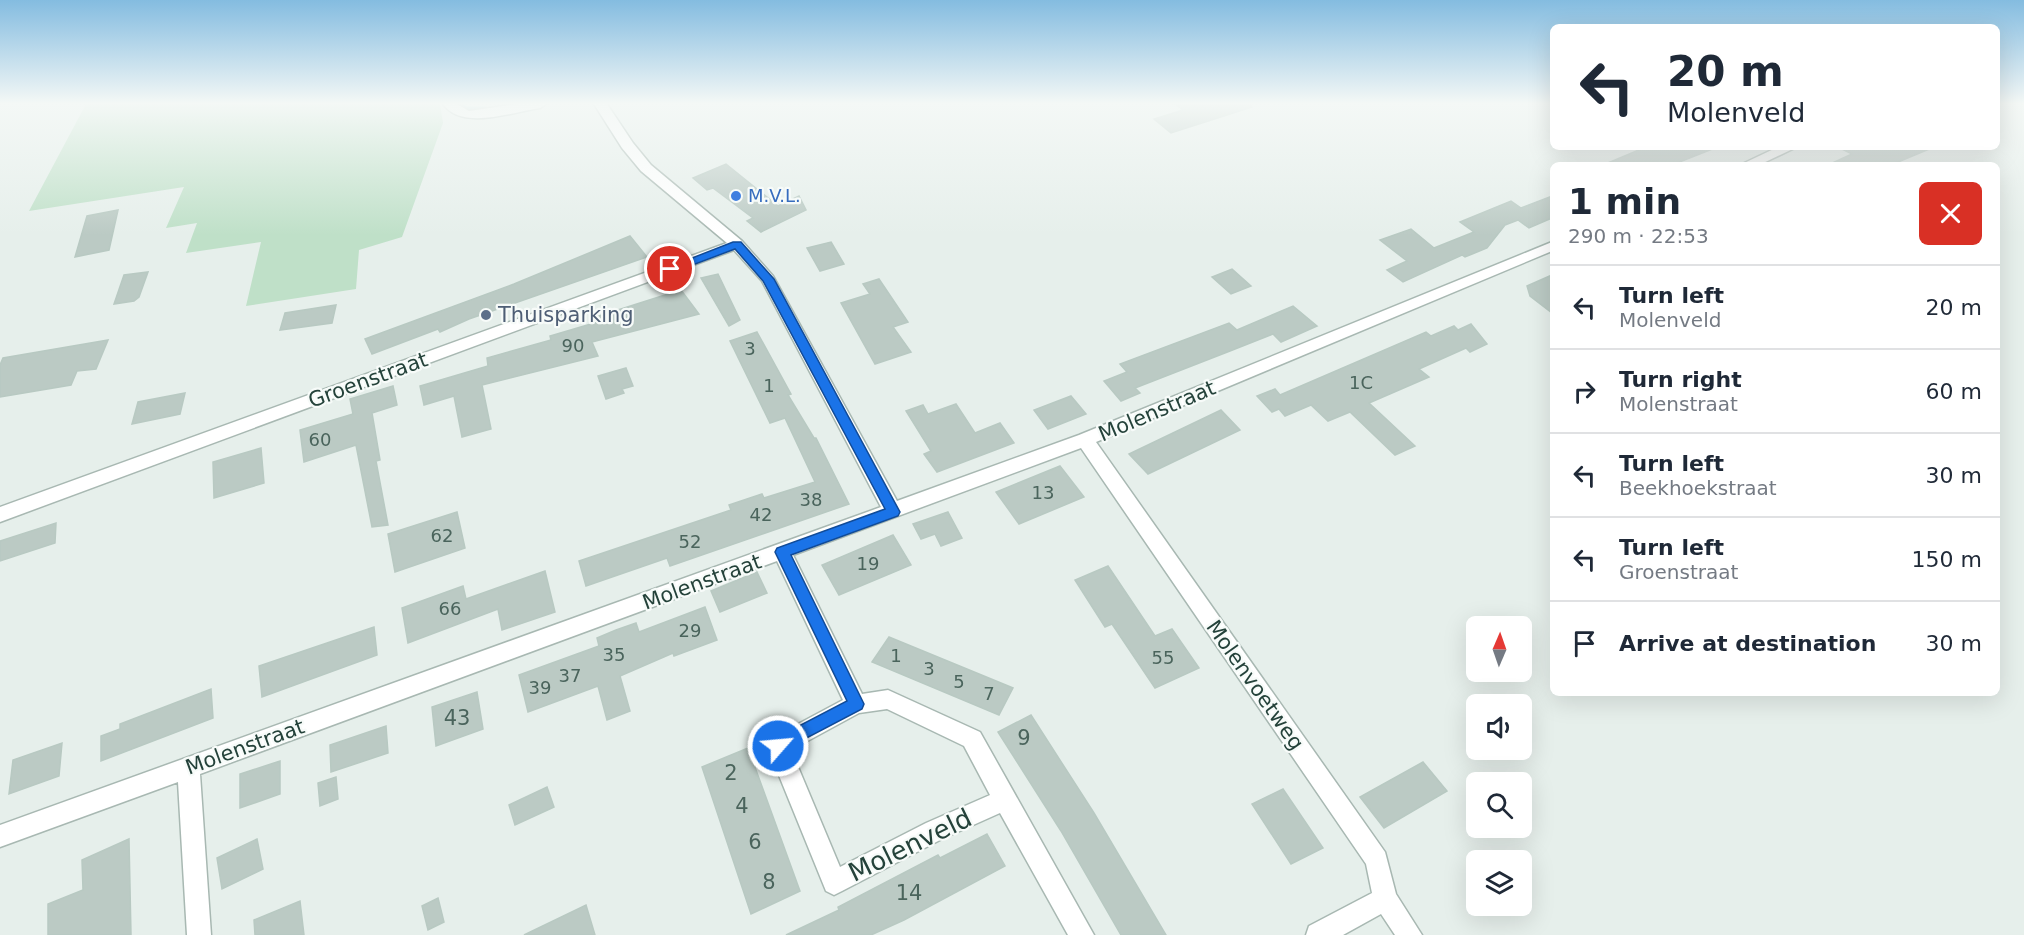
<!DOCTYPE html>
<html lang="en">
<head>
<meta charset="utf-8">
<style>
	:root { --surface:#fff; --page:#f2f2f3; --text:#1f2937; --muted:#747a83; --line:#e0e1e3 }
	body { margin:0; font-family:"DejaVu Sans",sans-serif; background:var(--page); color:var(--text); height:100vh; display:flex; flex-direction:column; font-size:22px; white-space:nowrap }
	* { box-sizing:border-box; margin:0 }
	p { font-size:20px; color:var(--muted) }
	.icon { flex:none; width:33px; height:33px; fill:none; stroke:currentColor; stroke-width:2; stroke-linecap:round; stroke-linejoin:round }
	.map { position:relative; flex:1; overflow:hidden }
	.details { position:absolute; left:1550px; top:162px; width:450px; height:534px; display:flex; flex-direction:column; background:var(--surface); border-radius:9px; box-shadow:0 6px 24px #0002 }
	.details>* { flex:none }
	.hud { position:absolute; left:1550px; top:24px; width:450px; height:126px; border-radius:9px; box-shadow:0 6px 24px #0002; background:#fff; color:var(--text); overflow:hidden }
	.needle { width:39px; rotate:2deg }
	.tools { position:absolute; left:1466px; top:616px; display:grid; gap:12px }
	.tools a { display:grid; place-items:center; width:66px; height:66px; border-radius:9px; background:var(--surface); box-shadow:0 6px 24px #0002; font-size:30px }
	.pin { position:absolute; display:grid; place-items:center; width:51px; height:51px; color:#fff; margin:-26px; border:3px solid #fff; border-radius:50%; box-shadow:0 2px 6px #0007 }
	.me { position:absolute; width:66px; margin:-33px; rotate:63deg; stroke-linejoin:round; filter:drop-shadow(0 0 4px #0008) }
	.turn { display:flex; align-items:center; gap:21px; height:126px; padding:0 18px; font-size:27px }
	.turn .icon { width:78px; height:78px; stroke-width:2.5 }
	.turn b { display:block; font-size:42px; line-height:51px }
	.round { display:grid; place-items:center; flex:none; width:63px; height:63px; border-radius:9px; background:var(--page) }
	.head { display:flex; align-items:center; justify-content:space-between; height:102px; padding:0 18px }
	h1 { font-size:36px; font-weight:700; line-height:45px }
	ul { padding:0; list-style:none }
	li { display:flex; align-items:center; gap:18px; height:84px; padding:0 18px; border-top:2px solid var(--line) }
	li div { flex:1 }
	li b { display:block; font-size:22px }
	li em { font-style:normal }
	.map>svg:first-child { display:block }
	.green { fill:#bfe0c8 }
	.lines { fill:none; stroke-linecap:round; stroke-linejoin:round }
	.stream { stroke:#8ec9d4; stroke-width:5 }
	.building { fill:#bbcac4; stroke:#b8c9c2; stroke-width:1.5 }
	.street-casing { stroke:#a8b8b2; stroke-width:3 }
	.street { fill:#fff; fill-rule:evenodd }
	.route { fill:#1a73e8; stroke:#114b97; stroke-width:1.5 }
	.shop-dot { fill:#3f7fe0; stroke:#f7fbf9; stroke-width:2 }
	.service-dot { fill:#5c6f8a; stroke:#f7fbf9; stroke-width:2 }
	.labels { text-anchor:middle; stroke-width:4.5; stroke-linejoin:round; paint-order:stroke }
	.far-shop-label { font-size:18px; fill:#366cbe; stroke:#f7fbf9; text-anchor:start }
	.number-label { font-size:18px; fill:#4a645c }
	.service-label { font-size:21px; fill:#4e5e75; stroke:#f7fbf9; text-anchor:start }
	.street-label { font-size:21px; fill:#24423a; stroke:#f7fbf9 }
	.near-number-label { font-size:21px; fill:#4a645c }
	.near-street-label { font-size:26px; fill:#24423a; stroke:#f7fbf9 }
</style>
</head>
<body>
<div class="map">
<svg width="2024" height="935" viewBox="0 0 2024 935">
	<rect width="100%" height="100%" fill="#e6efeb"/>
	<!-- green -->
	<path class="green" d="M86,104h354l3,19 -41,114 -43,13 -3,39 -110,17 15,-64 -75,11 11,-30 -31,5 18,-41 -155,24z"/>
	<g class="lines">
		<!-- stream -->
		<path class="stream" d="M459,104l7,5h19"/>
	</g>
	<!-- building -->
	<g class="building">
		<path d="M1175,104h76l1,3 -81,26 -17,-14 29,-9z"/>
		<path d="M1646,147h69v1l-43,17h-69z"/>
		<path d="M1838,147h96l-43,18h-63l24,-11z"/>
		<path d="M726,164l52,42 21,-10 7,14 -45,22 -14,-11 6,-3 -40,-30 -6,2 -14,-12z"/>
		<path d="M1552,196v22l-23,10 -11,-8 -13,5 -18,23 -22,9 -3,-2 -59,27 -16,-12 20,-9 -27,-21 31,-11 23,19 40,-16 -14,-10 51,-21 10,7z"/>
		<path d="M118,210l-9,40 -34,7 12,-41z"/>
		<path d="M630,236l17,21 -178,62 -29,13 -2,-3 -66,25 -7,-15 149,-55z"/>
		<path d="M831,242l13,22 -24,7 -13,-23z"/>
		<path d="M1232,269l19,17 -20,8 -19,-17z"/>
		<path d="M148,272l-9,25 -5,4 -20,3 10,-29z"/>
		<path d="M718,274l22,46 -11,6 -28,-48z"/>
		<path d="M1552,275v38l-22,-17 -3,-10z"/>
		<path d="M879,279l29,43 -15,5 18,25 -36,12 -34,-61 29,-9 -7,-10z"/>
		<path d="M681,290l18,24 -107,28 6,14 -116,29 9,44 -29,8 -8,-41 -30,9 -4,-19 68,-20 -1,-8 64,-18 -1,-4 51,-15 -2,-5z"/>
		<path d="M336,305l-4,18 -52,7 5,-17z"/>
		<path d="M1293,306l24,20 -36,16 -8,-8 -43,17 -95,37 5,5 -19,8 -17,-20 23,-9 -7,-8 109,-41 8,7z"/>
		<path d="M1471,324l16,20 -17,8 -4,-4 -47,21 10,8 -60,26 46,43 -20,9 -45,-43 -22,9 -17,-16 -26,11 -6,-7 -7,3 -15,-16 18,-7 5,6 146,-63 5,4 23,-10 4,4z"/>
		<path d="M757,332l34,62 -3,1 26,43h2l33,66 -179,62 -3,-8 -81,28 -7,-25 152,-51 -2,-5 33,-11 2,4 51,-16 -30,-64 -15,5 -40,-82z"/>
		<path d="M108,340l-12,29 -19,2 -6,14 -71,12v-32l3,-7z"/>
		<path d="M626,368l7,18 -11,3 2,4 -18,6 -8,-23z"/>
		<path d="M393,386l4,19 -25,8 8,47 -4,1 12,64 -16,2 -16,-82 -52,17 -4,-32 53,-16 -3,-15z"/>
		<path d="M185,393l-5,21 -48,10 6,-22z"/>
		<path d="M1071,396l15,18 -38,15 -14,-19z"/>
		<path d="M956,404l19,29 25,-10 14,20 -77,29 -13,-18 7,-3 -25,-40 17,-6 5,9z"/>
		<path d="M1221,410l19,20 -92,44 -19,-20z"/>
		<path d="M261,448l3,35 -50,15 -1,-36z"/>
		<path d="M1060,466l24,31 -65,27 -23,-32z"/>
		<path d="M457,512l8,36 -70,24 -7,-38z"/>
		<path d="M948,512l14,26 -21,8 -6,-12 -14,5 -8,-15z"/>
		<path d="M56,523l-1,20 -55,18v-20z"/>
		<path d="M893,535l18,30 -72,30 -17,-30z"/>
		<path d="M1108,566l47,70 17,-7 27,39 -44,20 -43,-64 -7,3 -30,-47z"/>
		<path d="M545,571l10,41 -53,18 -4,-21 -90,34 -6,-35 61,-22 3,13z"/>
		<path d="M757,572l10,21 -47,19 -9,-21z"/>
		<path d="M705,607l12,33 -43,16 -1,-3 -53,23 10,35 -23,9 -9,-34 -70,26 -9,-37 80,-29 -2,-8 19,-8 20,-7 3,9z"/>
		<path d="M374,627l3,28 -115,42 -3,-31z"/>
		<path d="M889,637l124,51 -14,27 -127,-53z"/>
		<path d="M211,689l2,29 -112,43v-25l19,-7v-5z"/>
		<path d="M477,692l6,37 -47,17 -4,-39z"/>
		<path d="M1031,715l63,98 72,122h-45l-60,-104 -63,-99z"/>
		<path d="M386,726l2,27 -57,19 -1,-27z"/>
		<path d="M62,743l-3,33 -50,18 4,-34z"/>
		<path d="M748,748l52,143 -49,23 -49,-147z"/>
		<path d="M280,761v33l-40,14v-34z"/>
		<path d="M1423,762l24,29 -63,37 -24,-31z"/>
		<path d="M336,777l2,22 -18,7 -2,-23z"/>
		<path d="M547,787l7,20 -39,18 -6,-20z"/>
		<path d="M1283,789l40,59 -32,16 -39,-60z"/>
		<path d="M987,834l18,32 -101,54 -33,15h-85l53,-25 -1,-3 100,-52 2,3z"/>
		<path d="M129,839l2,96h-83v-31l35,-14 -1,-30z"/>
		<path d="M257,839l6,30 -41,20 -5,-31z"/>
		<path d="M438,898l6,24 -16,8 -6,-24z"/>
		<path d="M300,901l4,34h-49l-1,-15z"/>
		<path d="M586,905l9,30h-71z"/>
	</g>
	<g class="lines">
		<defs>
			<g id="street">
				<path d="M443,104h14l12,7 48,-7h29l-6,4c-28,4 -78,23 -97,-4z"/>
				<path d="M594,104h13l26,39 18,22 91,76 31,35 124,225 182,-66 473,-193v9l-456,191 289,410 11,42 26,41h-27l-14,-21 -38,21h-37l3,-9 63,-33 -6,-29 -285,-416 -288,107 69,139 26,-4 92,42 114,203h-26l-68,-122 -58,26 -100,52 -8,4 -8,-4 -59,-145 3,-7 73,-39 -66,-139 -577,213 11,161h-24l-9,-153 -178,65v-22l881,-318 -119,-226 -28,-31 -734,272v-15l727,-264 -86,-72 -19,-23zM887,709l77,37 26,49 -64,28 -86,44 -49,-117 68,-37z"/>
				<path d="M1778,147h19l-38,18h-19z"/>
			</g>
		</defs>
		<!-- street casing -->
		<use href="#street" class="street-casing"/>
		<!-- street -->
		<use href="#street" class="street"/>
	</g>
	<!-- sky -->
	<linearGradient id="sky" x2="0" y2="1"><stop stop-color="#84bce0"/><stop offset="0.44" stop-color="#f4f8f6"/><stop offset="1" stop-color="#f4f8f6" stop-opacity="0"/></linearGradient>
	<rect width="2024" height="235" fill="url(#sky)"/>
	<!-- route -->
	<path class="route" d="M733,242h8l33,37 126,233 -2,4 -107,39 73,149 -2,5 -84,44 -6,-2 -2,-5 2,-6 75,-39 -72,-149 2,-4 108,-39 -122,-228 -28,-32 -61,23 -10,-3z"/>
	<!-- markers -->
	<circle class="shop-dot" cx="736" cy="196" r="6"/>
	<circle class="service-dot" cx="486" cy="315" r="6"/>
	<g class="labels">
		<!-- far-shop labels -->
		<g class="far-shop-label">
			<text x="748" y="202">M.V.L.</text>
		</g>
		<!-- number labels -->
		<g class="number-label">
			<text x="573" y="352">90</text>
			<text x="750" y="355">3</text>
			<text x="1361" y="389">1C</text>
			<text x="769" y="392">1</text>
			<text x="320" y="446">60</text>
			<text x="1043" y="499">13</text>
			<text x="811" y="506">38</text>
			<text x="761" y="521">42</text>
			<text x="442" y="542">62</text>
			<text x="690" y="548">52</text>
			<text x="868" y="570">19</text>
			<text x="450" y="615">66</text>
			<text x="690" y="637">29</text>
			<text x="614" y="661">35</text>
			<text x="896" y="662">1</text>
			<text x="1163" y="664">55</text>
			<text x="929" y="675">3</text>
			<text x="570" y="682">37</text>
			<text x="959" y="688">5</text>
			<text x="540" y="694">39</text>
			<text x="989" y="700">7</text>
		</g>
		<!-- service labels -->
		<g class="service-label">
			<text x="498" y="322">Thuisparking</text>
		</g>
		<!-- street labels -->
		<g class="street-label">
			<text transform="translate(368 380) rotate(-20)" y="7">Groenstraat</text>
			<text transform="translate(1157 411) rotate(-23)" y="7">Molenstraat</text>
			<text transform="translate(702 582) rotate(-20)" y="7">Molenstraat</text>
			<text transform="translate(1255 685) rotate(55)" y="7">Molenvoetweg</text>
			<text transform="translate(245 747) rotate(-20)" y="7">Molenstraat</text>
		</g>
		<!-- near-number labels -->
		<g class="near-number-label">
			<text x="457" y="725">43</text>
			<text x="1024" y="745">9</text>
			<text x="731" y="780">2</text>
			<text x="742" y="813">4</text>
			<text x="755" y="849">6</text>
			<text x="769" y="889">8</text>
			<text x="909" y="900">14</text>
		</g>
		<!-- near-street labels -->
		<g class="near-street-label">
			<text transform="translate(910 845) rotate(-26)" y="9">Molenveld</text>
		</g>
	</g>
</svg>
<div class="tools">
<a><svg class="needle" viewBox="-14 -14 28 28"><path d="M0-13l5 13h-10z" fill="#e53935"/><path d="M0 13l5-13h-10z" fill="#747a83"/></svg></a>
<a><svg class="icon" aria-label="sound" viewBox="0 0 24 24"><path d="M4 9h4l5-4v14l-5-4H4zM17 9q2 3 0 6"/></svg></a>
<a><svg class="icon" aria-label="search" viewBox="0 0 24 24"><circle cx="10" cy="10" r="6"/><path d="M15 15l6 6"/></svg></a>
<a><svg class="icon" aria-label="layers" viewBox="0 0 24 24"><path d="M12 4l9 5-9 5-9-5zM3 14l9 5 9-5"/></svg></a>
</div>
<div class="pin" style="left:670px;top:269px;background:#d93025"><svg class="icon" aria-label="arrive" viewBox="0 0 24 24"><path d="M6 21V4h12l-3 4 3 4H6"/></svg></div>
<svg class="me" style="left:778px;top:746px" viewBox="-20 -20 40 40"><circle r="17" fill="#1a73e8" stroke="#fff" stroke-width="3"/><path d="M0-11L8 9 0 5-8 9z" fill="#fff"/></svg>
<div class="hud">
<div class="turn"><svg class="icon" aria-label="left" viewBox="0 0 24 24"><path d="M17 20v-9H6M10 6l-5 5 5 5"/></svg><div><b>20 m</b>Molenveld</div></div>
</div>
<section class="details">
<div class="head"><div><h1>1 min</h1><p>290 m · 22:53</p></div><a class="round" style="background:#d93025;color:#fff"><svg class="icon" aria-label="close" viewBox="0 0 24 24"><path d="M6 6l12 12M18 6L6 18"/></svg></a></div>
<ul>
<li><svg class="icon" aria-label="left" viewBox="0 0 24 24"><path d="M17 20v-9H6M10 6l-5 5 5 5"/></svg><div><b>Turn left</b><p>Molenveld</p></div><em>20 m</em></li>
<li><svg class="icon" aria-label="right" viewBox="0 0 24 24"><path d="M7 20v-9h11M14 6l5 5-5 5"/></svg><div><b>Turn right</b><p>Molenstraat</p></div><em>60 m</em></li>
<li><svg class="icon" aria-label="left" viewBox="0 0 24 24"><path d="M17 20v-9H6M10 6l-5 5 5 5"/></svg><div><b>Turn left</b><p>Beekhoekstraat</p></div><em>30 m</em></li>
<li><svg class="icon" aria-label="left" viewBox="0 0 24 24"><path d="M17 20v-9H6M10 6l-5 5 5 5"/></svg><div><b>Turn left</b><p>Groenstraat</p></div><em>150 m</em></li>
<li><svg class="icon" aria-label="arrive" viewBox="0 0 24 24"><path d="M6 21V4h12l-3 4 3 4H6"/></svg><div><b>Arrive at destination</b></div><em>30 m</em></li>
</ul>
</section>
</div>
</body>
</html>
